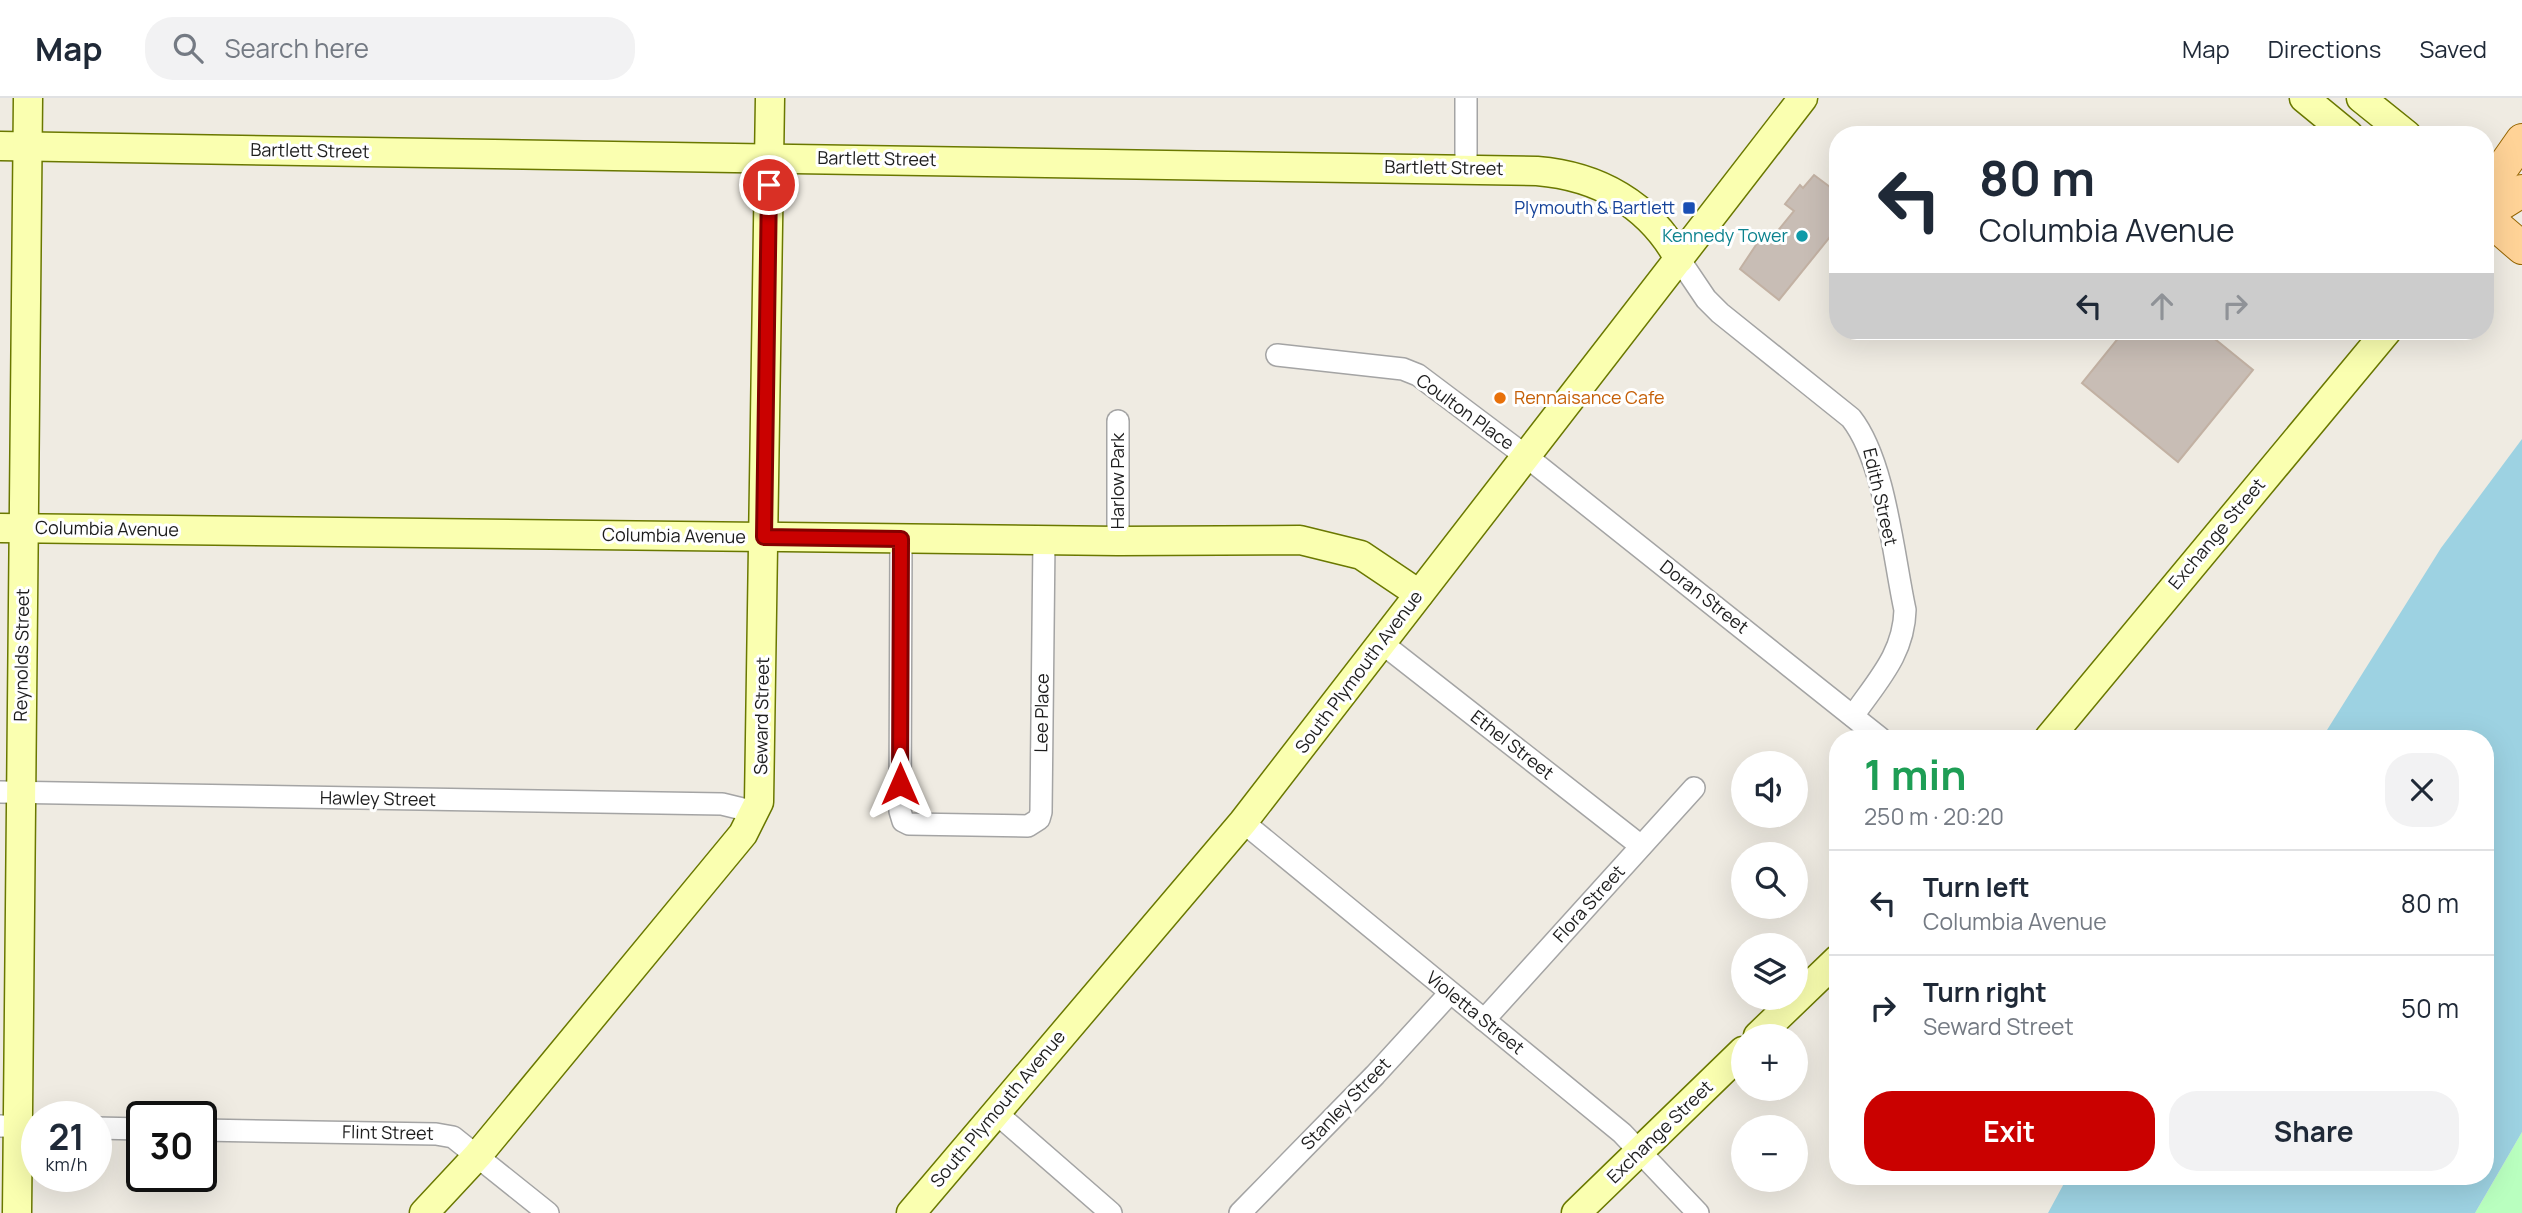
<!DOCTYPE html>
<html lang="en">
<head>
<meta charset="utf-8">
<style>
	:root { --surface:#fff; --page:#f2f2f3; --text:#1f2937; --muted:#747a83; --line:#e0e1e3; --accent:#ca0100 }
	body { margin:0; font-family:Manrope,sans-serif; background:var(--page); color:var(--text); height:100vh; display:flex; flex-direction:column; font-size:26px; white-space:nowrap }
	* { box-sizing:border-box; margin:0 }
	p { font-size:23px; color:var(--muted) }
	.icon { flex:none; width:38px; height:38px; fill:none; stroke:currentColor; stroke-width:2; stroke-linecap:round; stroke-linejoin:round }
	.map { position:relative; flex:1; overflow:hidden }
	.side { position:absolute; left:1829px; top:632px; width:665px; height:455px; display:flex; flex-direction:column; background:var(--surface); border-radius:28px; box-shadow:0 7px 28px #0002 }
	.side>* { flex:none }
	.top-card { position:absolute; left:1829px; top:28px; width:665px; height:214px; border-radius:28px; box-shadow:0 7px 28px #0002; background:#fff; color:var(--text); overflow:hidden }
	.fabs { position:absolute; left:1731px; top:653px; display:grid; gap:14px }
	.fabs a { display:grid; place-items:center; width:77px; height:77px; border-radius:50%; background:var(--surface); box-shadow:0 7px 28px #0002; font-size:35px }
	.speed { position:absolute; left:21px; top:1003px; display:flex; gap:14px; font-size:35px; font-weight:700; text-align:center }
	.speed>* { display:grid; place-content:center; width:91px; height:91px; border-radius:50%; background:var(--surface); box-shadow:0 7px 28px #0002; line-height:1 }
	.speed small { font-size:18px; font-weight:400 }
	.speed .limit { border:4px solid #111; border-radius:10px; background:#fff; color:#111 }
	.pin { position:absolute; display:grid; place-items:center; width:60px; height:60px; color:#fff; margin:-30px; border:4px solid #fff; border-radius:50%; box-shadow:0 2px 7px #0007 }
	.me { position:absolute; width:77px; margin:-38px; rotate:0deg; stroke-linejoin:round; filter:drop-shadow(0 0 5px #0008) }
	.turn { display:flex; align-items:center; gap:24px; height:147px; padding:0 35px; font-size:32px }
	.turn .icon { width:91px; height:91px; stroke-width:2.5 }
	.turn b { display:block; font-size:49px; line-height:60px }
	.lanes { display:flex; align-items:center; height:66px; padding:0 35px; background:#0003; justify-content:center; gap:35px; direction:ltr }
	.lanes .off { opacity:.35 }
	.round { display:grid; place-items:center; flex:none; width:74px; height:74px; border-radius:28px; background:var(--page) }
	.overview { display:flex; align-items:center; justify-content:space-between; height:119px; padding:0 35px }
	h1 { font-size:42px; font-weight:700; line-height:52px; color:#1e9e55 }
	.action { display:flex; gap:14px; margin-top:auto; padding:14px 35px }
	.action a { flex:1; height:80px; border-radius:28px; background:var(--accent); color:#fff; font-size:28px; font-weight:700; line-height:80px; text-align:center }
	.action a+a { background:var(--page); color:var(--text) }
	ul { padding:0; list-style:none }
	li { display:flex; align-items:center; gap:21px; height:105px; padding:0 35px; border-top:2px solid var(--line) }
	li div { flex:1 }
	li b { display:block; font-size:26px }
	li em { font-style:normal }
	header { display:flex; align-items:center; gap:42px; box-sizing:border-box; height:98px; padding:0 35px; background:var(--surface); border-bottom:2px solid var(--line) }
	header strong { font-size:33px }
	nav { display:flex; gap:38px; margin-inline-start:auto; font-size:24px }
	.search { width:490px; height:63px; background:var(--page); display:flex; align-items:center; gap:18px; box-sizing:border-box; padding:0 24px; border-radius:28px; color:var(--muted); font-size:26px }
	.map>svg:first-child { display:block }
	.park { fill:#b9ffbf }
	.water { fill:#9dd2e2 }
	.building { fill:#c8bdb5; stroke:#c2b1a3; stroke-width:2 }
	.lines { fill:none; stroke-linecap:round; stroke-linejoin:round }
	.street-casing { stroke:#a4a4a4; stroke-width:24 }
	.secondary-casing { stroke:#6a7800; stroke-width:31 }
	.primary-casing { stroke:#966500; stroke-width:34 }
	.street { stroke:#fff; stroke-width:21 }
	.secondary { stroke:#faffb0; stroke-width:28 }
	.primary { stroke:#ffd397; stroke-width:32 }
	.route-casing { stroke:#830100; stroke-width:18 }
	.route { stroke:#ca0100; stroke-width:12 }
	.transit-dot { fill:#1a4fb4; stroke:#fff; stroke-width:2.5 }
	.culture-dot { fill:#0f9aa8; stroke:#fff; stroke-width:2.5 }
	.food-dot { fill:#e8710a; stroke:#fff; stroke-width:2.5 }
	.labels { text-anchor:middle; stroke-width:6; stroke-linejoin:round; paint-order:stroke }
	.street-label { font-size:18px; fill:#1d1d1d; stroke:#fff }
	.transit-label { font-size:18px; fill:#164399; stroke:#fff; text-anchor:end }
	.culture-label { font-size:18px; fill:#0d838f; stroke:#fff; text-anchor:end }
	.food-label { font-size:18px; fill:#c56008; stroke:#fff; text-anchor:start }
</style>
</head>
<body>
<header>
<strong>Map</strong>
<div class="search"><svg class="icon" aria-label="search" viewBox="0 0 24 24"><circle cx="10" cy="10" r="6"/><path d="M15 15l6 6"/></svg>Search here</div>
<nav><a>Map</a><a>Directions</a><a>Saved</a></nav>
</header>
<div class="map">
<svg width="2522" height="1115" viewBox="0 0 2522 1115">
	<rect width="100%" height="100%" fill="#efebe2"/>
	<!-- park -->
	<path class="park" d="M2522,1034v81h-47l3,-5z"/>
	<!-- water -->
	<path class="water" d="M2522,341v693l-47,81h-427l20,-37h417v-438h-163l119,-190z"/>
	<!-- building -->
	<g class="building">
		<path d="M1814,77l24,18v34l-59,73 -39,-31 24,-36 7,6 23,-28 -9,-7 15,-19 3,3z"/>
		<path d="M2124,233h81l48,39 -75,92 -96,-79z"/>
	</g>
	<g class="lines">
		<defs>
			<g id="street">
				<path d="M1466,70v-70"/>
				<path d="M1679,161l27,40 14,14 131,105c34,43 42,136 54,192 -1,44 -28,71 -52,106"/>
				<path d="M1277,257l126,14 15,6 109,82 353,281"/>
				<path d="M901,441l-1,272 3,10 6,3 119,2 11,-7 2,-7 3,-272"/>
				<path d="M1118,443v-120"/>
				<path d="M1383,546l258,202"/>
				<path d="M0,694l722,12 33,8"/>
				<path d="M1243,724l379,311 76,80"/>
				<path d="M1484,922l210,-232"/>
				<path d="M995,1014l116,101"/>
				<path d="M0,1028l37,1"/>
				<path d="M96,1030l46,1"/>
				<path d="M201,1032l235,4 17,3 95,76"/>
				<path d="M1240,1115l135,-138 75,-82"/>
			</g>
			<g id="secondary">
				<path d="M2304,0l45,37"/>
				<path d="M2361,0l46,37"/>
				<path d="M0,48l1537,25c61,5 112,33 142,88"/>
				<path d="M0,430l1118,13 182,-1 61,15 58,39"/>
				<path d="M2049,640l338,-407"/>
				<path d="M1758,938l80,-77"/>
				<path d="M17,1115l11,-1115"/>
				<path d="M424,1115l54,-58 265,-321 16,-32 11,-704"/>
				<path d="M911,1115l332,-391 560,-724"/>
				<path d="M1576,1115l167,-162"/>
			</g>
			<g id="primary">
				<path d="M2485,111l16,-39 21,-30"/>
				<path d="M2485,116l37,-23"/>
				<path d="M2485,118l37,32"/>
			</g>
		</defs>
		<!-- street casing -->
		<use href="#street" class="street-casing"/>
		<!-- secondary casing -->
		<use href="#secondary" class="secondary-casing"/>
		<!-- primary casing -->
		<use href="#primary" class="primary-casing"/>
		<!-- street -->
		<use href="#street" class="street"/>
		<!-- secondary -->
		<use href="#secondary" class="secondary"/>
		<!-- primary -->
		<use href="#primary" class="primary"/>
	</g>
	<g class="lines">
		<defs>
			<path id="route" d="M769,87l-5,352 137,2 -1,245"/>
		</defs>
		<!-- route casing -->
		<use href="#route" class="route-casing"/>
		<!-- route -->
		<use href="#route" class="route"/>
	</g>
	<!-- markers -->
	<rect class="transit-dot" x="1682" y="103" width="14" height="14" rx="3.5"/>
	<circle class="culture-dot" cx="1802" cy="138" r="7"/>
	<circle class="food-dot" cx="1500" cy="300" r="7"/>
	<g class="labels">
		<!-- street labels -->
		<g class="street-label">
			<text transform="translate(310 53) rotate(1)" y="6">Bartlett Street</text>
			<text transform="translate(877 61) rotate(1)" y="6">Bartlett Street</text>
			<text transform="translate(1444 70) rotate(1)" y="6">Bartlett Street</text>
			<text transform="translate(1465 314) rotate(36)" y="6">Coulton Place</text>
			<text transform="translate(1118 383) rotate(-90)" y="6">Harlow Park</text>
			<text transform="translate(1880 399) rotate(77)" y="6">Edith Street</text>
			<text transform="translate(107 431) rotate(1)" y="6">Columbia Avenue</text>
			<text transform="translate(2217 436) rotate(-50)" y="6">Exchange Street</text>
			<text transform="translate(674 438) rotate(1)" y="6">Columbia Avenue</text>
			<text transform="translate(1704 499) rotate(38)" y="6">Doran Street</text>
			<text transform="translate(22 557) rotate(-89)" y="6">Reynolds Street</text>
			<text transform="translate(1359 574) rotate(-53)" y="6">South Plymouth Avenue</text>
			<text transform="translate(1042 615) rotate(-89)" y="6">Lee Place</text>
			<text transform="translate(762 618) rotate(-89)" y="6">Seward Street</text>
			<text transform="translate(1512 647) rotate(38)" y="6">Ethel Street</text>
			<text transform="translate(378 701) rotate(1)" y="6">Hawley Street</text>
			<text transform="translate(1589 806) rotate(-48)" y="6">Flora Street</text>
			<text transform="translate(1475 915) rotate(39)" y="6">Violetta Street</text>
			<text transform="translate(1346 1006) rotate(-46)" y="6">Stanley Street</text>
			<text transform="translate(998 1011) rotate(-50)" y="6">South Plymouth Avenue</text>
			<text transform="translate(1660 1034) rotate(-44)" y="6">Exchange Street</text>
			<text transform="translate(388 1035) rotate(1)" y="6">Flint Street</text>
		</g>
		<!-- transit labels -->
		<g class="transit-label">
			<text x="1675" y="116">Plymouth &amp; Bartlett</text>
		</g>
		<!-- culture labels -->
		<g class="culture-label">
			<text x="1788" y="144">Kennedy Tower</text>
		</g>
		<!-- food labels -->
		<g class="food-label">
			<text x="1514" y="306">Rennaisance Cafe</text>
		</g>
	</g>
</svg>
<div class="fabs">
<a><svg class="icon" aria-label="sound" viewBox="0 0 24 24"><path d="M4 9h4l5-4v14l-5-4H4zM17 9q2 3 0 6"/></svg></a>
<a><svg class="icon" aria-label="search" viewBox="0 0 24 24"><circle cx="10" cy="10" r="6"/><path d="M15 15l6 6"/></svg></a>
<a><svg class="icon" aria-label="layers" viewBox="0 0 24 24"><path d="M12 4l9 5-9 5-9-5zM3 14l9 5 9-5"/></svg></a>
<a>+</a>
<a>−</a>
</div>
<div class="speed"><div>21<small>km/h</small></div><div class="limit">30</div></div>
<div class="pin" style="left:769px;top:87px;background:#d93025"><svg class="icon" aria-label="arrive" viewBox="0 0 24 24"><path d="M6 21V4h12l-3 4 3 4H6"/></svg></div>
<svg class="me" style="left:900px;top:686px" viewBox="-20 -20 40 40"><path d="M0-17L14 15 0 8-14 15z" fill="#ca0100" stroke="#fff" stroke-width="4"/></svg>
<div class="top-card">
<div class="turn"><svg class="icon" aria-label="left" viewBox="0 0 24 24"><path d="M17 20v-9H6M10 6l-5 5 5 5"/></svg><div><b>80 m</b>Columbia Avenue</div></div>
<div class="lanes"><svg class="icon" aria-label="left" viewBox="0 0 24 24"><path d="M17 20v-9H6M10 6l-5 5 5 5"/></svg><svg class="icon off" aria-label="ahead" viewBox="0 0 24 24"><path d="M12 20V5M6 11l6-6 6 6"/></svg><svg class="icon off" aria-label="right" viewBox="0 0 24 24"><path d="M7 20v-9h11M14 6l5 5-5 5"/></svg></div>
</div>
<section class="side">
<div class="overview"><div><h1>1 min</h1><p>250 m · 20:20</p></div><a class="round"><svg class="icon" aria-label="close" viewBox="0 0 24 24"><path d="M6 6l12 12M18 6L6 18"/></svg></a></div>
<ul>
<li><svg class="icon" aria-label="left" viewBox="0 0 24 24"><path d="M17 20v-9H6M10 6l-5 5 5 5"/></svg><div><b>Turn left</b><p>Columbia Avenue</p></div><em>80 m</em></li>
<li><svg class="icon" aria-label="right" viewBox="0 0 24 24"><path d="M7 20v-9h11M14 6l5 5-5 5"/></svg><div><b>Turn right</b><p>Seward Street</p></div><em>50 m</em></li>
</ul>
<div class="action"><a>Exit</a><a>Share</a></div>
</section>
</div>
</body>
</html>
